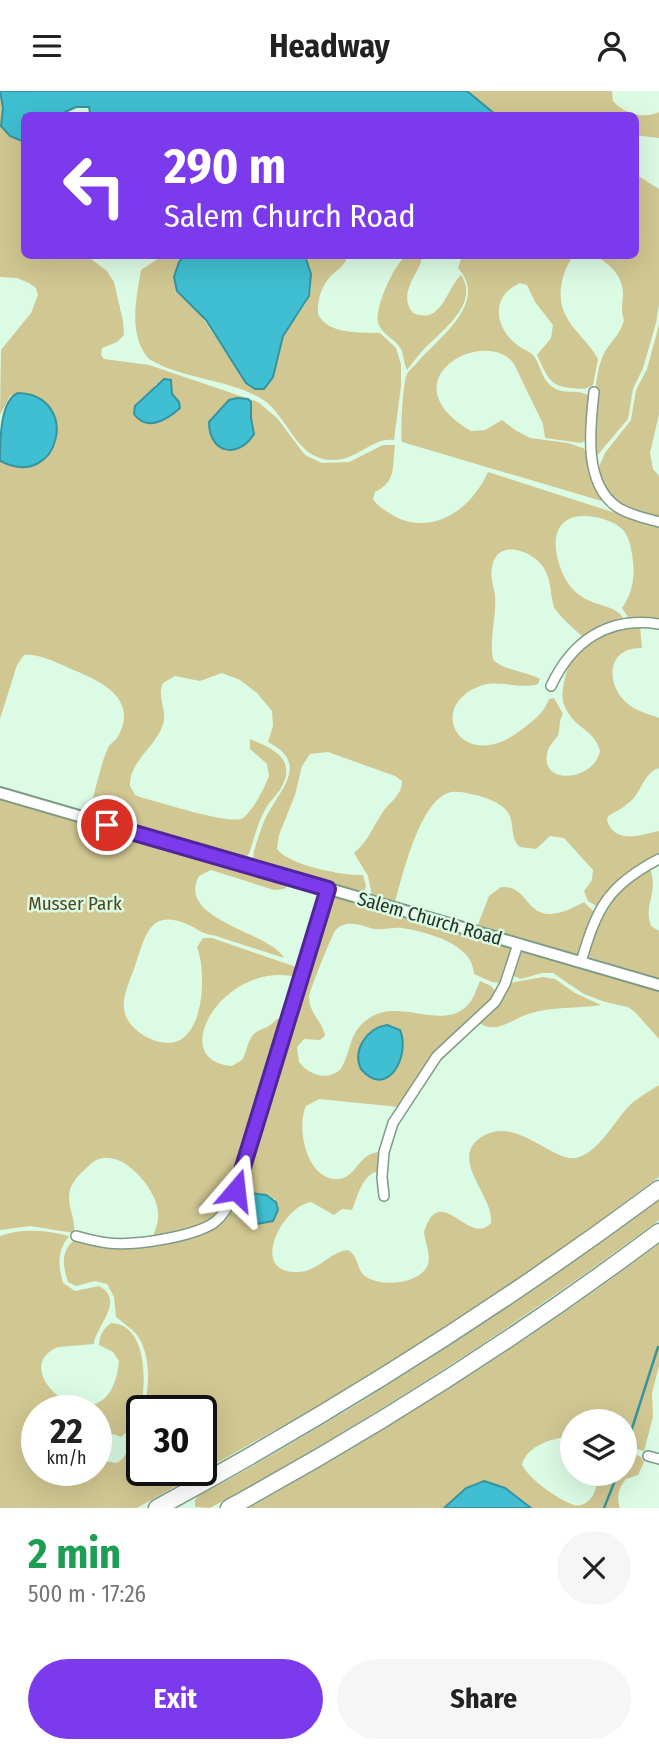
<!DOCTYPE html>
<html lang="en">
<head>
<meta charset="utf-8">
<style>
	:root { --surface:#fff; --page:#f6f6f6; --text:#222; --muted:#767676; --accent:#7c3aed }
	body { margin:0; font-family:"Fira Sans Condensed",sans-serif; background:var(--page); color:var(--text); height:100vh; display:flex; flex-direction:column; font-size:26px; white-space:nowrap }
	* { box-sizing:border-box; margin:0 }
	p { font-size:23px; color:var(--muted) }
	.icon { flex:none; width:38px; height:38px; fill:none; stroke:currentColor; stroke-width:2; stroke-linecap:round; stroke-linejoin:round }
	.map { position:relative; height:1417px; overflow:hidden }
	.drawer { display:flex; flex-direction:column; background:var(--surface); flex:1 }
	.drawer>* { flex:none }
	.top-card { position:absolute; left:21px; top:21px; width:618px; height:147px; border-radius:10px; box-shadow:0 7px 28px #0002; background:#7c3aed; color:#fff; overflow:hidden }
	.buttons { position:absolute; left:560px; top:1318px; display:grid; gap:14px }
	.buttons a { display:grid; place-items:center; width:77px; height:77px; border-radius:50%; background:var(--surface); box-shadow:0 7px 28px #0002; font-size:35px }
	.speed { position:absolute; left:21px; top:1304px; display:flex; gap:14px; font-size:35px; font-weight:700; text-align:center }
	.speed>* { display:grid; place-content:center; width:91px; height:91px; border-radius:50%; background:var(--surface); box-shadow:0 7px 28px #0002; line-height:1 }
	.speed small { font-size:18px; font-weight:400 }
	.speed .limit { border:4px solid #111; border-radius:10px; background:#fff; color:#111 }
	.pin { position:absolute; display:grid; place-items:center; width:60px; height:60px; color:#fff; margin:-30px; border:4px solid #fff; border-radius:50%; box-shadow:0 2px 7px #0007 }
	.me { position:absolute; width:77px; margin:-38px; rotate:17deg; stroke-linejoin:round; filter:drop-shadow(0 0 5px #0008) }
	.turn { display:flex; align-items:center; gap:24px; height:147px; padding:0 28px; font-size:32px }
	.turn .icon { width:91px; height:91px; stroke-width:2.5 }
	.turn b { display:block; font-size:49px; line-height:60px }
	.round { display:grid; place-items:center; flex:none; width:74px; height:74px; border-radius:37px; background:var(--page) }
	.headline { display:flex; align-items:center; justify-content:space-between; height:119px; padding:0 28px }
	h1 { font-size:42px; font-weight:700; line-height:52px; color:#1e9e55 }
	.cta { display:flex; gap:14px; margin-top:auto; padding:14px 28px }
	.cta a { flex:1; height:80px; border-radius:42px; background:var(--accent); color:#fff; font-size:28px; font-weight:700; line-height:80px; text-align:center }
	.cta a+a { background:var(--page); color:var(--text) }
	header { display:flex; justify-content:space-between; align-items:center; height:91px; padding:0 28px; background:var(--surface); font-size:32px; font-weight:700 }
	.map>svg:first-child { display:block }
	.green { fill:#d1c792; fill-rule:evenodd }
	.water { fill:#3fbfd1; stroke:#37949e; stroke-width:2 }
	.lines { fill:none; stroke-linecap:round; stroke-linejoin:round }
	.stream { stroke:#37949e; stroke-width:2.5 }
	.minor-casing { stroke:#7e9b86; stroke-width:12 }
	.tertiary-casing { stroke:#7e9b86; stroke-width:14 }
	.motorway-casing { stroke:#7e9b86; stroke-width:19 }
	.minor { stroke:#fff; stroke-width:9 }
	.tertiary { stroke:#fff; stroke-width:10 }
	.motorway { stroke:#fff; stroke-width:16 }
	.route-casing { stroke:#51269a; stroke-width:18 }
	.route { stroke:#7c3aed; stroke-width:12 }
	.labels { text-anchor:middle; stroke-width:5; stroke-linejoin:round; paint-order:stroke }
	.park-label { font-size:19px; fill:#4f4721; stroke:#dcfbe4 }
	.street-label { font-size:19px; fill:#243027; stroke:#dcfbe4 }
</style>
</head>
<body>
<header><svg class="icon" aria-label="menu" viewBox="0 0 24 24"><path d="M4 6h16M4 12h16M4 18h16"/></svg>Headway<svg class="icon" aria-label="person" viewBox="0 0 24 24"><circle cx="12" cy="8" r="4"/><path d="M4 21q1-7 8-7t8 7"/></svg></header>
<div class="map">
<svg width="659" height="1417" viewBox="0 0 659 1417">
	<rect width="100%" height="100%" fill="#dcfbe4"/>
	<!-- green -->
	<g class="green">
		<path d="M467,0h145l1,10c11,13 31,18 46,11v26l-24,-3v-20h-139z"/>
		<path d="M0,7c9,25 0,31 24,44v113l63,1 20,15 7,11 9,39 1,14 -7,7 -15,6 -1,7 3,4 45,6 109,37 19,16 28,37 17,8 27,-1 34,-17h12c-3,22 2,36 -20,47l-2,7c4,7 13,12 21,17 40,21 78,-8 94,-44l171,55v94l-29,-1 -8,-12c10,-14 13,-30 11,-46 -1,-10 -3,-23 -9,-31 -7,-8 -19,-12 -29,-14 -41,-7 -46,24 -33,55 17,40 51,27 62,47l-1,2 -39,16c-6,-3 -29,-26 -30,-30 -4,-12 -2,-24 -9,-37 -10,-19 -48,-33 -53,-3 -2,10 1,18 3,27 2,22 -6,45 -2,65 8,11 33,12 47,20l-2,5c-19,6 -39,-5 -58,2 -56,21 -18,90 41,44 12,-9 23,-17 28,-31l5,-1 9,16c-5,7 -2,13 -5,21 -4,7 -10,11 -11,19 -6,32 47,27 53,-3 -5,-20 -22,-22 -31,-37 -9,-13 -7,-22 -4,-36 8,-36 42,-48 75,-52l2,22c-36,-1 -37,37 -14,56 8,7 21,10 31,14v50c-14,4 -17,21 -26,31 -8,8 -16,12 -25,17l-1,4c8,25 33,15 52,11v24c-26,14 -45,27 -61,52l-10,-6 -4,-10 8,-11 1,-10 -29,-32 -14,-2 -14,13 -16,-2c-12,-10 -3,-28 -16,-39 -8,-7 -19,-11 -29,-13 -9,-2 -19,-5 -27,-2 -28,9 -46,83 -53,110l-23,-7 -4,-20 -14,-23c15,-13 17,-23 27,-38 7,-13 21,-18 21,-34l-7,-5 -67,-24 -18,2 -8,12 -7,29 -16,40 -2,14c11,16 66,27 86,26l3,11 -3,8 -109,-32c-2,-8 1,-13 3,-21 4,-11 7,-22 13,-31 16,-27 36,-48 -2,-68l5,-16 -1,-15 -15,-18 -17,-13 -18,-7 -22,8 -25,-5 -12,7c-7,15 6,28 -1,44 -8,21 -33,35 -32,59l5,9 8,3c17,4 89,28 100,20 11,-9 21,-29 26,-42l-2,-12 -17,-15v-10c24,10 48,20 30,51 -4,6 -10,11 -14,18 -8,13 -12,31 -17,46l-5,5 -153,-44 -1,-7c5,-15 12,-50 19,-62 2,-3 6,-5 8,-8 22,-37 -12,-55 -41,-67 -15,-6 -36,-18 -52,-16l-7,10 -17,54v-258c19,9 35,9 48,-8 5,-6 9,-12 9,-20 1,-24 -22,-48 -47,-37l-10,19 1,-65 30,-37 7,-18 -2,-7 -7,-5 -12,-5 -17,-1zM156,293c11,6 22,12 24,24 -16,16 -33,24 -46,2 3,-12 16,-15 22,-26zM235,307l13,1c5,9 3,22 6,33 -7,10 -13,18 -27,19 -11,-4 -18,-17 -18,-29l19,-21z"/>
		<path d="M635,83l24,15v115l-3,19 -13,45 -10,21 -5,30 -33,39c0,-32 -4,-69 7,-100 5,-14 19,-23 22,-38 -3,-9 -2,-14 -1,-23 1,-20 -12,-33 -28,-41l40,-1z"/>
		<path d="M162,165h22l-2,2 18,56 44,66 8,8 7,2c19,-8 17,-32 22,-48 7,-18 23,-31 29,-48 3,-14 0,-26 -5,-38h42c-2,11 -10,13 -17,21 -9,10 -13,24 -12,37 10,21 42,18 62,19l16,15 5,16v22l-7,54c-25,-3 -39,26 -71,19 -29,-7 -37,-45 -61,-60 -33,-20 -81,-20 -113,-40 -21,-24 -13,-60 -8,-89z"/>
		<path d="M406,165h14l2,2c-3,16 -25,35 -9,55 29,12 32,-22 48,-38 19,28 -18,55 -36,73 -7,7 -12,15 -18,22 -3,-6 -3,-14 -6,-21 -5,-9 -18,-14 -22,-24 -7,-13 15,-61 27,-69z"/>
		<path d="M462,165h111c-11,15 -17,41 -8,58 7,16 24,28 33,45l-5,26c-7,5 -13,4 -22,3 -23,-2 -24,-13 -34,-33l14,-17 2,-13 -18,-23 -8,-17 -7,-2c-29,13 -26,43 -4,61 5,5 14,7 18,12 7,10 8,25 20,32 11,7 26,0 36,9l-3,43 -6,3 -36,-5 -2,-14 -29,-60c-28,-39 -130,16 -43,67l14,-1 17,-10 13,10 15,8 38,5 15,5 6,6 16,48 -203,-60c-2,-9 1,-56 4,-65 1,-5 6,-9 10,-13 21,-25 74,-61 42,-96z"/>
		<path d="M659,234v89l-9,39 3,16 6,7v42c-33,-10 -48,-13 -62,-47l8,-18 26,-33 5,-30 11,-21z"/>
		<path d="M0,707l290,85 -6,6 -10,1 -63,-20 -12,6c-24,44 72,56 85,82l-71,-23c-11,-1 -15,-6 -24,-10 -38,-17 -43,8 -53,38 -4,13 -14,32 -12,46 2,21 35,40 54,32 27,-12 28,-71 19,-94l6,-9h9l90,31 -3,8c-11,-2 -21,-3 -32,-1 -14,3 -28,9 -39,19 -26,20 -43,67 4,71l10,-6c5,-8 5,-19 12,-26 8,-7 13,-4 23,-15h9l-50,166 -17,31 -17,11 -49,10c3,-9 6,-16 5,-26 -2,-22 -34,-61 -59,-52 -7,2 -12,9 -17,13 -5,5 -10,11 -12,18 -4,16 6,28 4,43l-44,-7 -30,4z"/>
		<path d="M650,777c9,28 -7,35 1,58l8,5v48l-72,-22 10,-34 19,-31z"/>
		<path d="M501,796c34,-3 21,50 83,15l11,11 -15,40 -5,2 -98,-28 12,-31z"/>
		<path d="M330,804l176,50 6,7 -10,31 -10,-1 -18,-8c-1,-31 -48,-42 -72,-46 -9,-1 -18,2 -27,1 -11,-2 -21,-8 -32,-4 -3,1 -6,3 -8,6 -4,6 -25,59 -26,65 -1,16 14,26 16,40l-5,4 -16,-1 -7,8 2,15c10,13 28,19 41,8 11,-16 8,-34 24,-48 33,-30 81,15 107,-21 4,-6 6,-14 9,-20l11,5 6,7 -15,19 -48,41 -35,54 -80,-8 -13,7c-10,21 0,72 30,73 21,1 21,-27 45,-27l-2,19c-17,3 -21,25 -27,39l-10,-1 -8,6 -23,-13c-26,3 -62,66 -18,70 25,2 35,-20 55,-22 11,6 8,19 17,26 15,12 57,8 63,-12 3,-11 -3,-21 -4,-32 16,-52 45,16 67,-9 4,-27 -45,-65 -8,-87 35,-21 73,31 96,21 21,-7 35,-35 49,-50 9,-9 20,-15 31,-22v92l-96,71 -110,75 -114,71 -202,114h-137v-272c21,-8 47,-6 69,0 -12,15 -11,29 -6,47l12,8 24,-5c27,15 -3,39 -5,58l-36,3c-58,24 52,111 61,14l-6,-9 -14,-7c0,-9 5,-17 12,-22 39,1 36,69 27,93 -4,9 -10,15 -17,21l-8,-3 -10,5 -3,12 5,10 12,2c10,-6 12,-15 10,-27l7,-7 8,-15v56h59v-59l-58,-1c7,-21 8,-56 -6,-75 -6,-7 -14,-12 -21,-18l-2,-20 -7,-13 -12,-3 -19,5 -8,-4c-5,-15 -8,-30 6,-42l33,5 94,-14 26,-20zM384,934c30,0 19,34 7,49 -32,24 -49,-34 -7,-49zM251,1102l10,1 14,5 3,9 -7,14 -14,2 -18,-11zM37,1320h59v59h-59z"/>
		<path d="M525,860l134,39v49l-24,-27 -7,-5 -23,-5 -21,-8 -31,-21h-11l-21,6 -10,-4 8,-20z"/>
		<path d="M543,886l12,2 20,14 26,12c-25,4 -49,1 -73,9 -15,5 -32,20 -47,10l-1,-2 17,-18 12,-21z"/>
		<path d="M659,1109v20c-143,106 -293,203 -449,288l-15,-1v-7l3,-4c161,-87 313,-187 461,-296z"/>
		<path d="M659,1153v122l-7,27 1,24 -9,34 -19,-5v-25h-53v16c-18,0 -44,8 -50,27 4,13 38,37 52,41 17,3 25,-18 23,-31l28,-1v-21l15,4 4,6 -6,13 -12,4c-7,8 -10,18 -6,29h-89l-13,-11 -39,-15 -13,6 -22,20h-195c142,-80 280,-167 410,-264z"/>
	</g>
	<!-- water -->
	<g class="water">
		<path d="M0,0h467l29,24h-423l17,-2 -1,-6h-13l-17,8h-35v27l-14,-6 -9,-10 2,-18z"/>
		<path d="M184,165h121l6,18 -2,22 -26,40 -10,41 -9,12h-9l-9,-6 -40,-63 -29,-29 -3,-14 5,-15z"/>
		<path d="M164,288l7,1 1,14 7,8 1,6c-13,12 -33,24 -46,6l1,-8z"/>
		<path d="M18,302c64,2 42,99 -18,68 0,-20 0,-61 18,-68z"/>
		<path d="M237,307l11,1 3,3v16l3,16c-16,26 -45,19 -45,-12l20,-22z"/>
		<path d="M387,934l13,5c11,26 -13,70 -39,39 -9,-19 6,-41 26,-44z"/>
		<path d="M251,1102l15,2 10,7 2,8 -5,11 -16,3 -17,-10c-6,-10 2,-18 11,-21z"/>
		<path d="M484,1390l21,7 26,20h-87l22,-20z"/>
	</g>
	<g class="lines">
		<!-- stream -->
		<g class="stream">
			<path d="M628,1350l30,-94"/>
			<path d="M604,1417l14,-35"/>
		</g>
		<defs>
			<g id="minor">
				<path d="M594,301c-4,36 -11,91 23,115 12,8 28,11 42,15"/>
				<path d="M551,595c21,-45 57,-70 108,-62"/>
				<path d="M581,871c16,-54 26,-76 78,-103"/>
				<path d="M384,1105l-2,-19 2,-25 9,-29 44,-67 58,-54 10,-18 13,-40"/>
				<path d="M76,1145c11,3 22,6 32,7 26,3 86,-6 107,-21 10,-8 16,-20 21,-32l92,-301"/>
				<path d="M648,1365l11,3"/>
			</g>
			<path id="tertiary" d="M0,702l659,192"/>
			<g id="motorway">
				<path d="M157,1417c175,-95 342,-200 502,-319"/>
				<path d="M229,1417c150,-82 294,-174 430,-276"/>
			</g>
		</defs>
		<!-- minor casing -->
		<use href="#minor" class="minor-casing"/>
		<!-- tertiary casing -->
		<use href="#tertiary" class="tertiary-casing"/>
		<!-- motorway casing -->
		<use href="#motorway" class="motorway-casing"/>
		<!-- minor -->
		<use href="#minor" class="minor"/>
		<!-- tertiary -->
		<use href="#tertiary" class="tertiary"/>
		<!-- motorway -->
		<use href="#motorway" class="motorway"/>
	</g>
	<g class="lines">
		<defs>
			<path id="route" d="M107,734l221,64 -92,301"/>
		</defs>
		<!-- route casing -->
		<use href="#route" class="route-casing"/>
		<!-- route -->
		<use href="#route" class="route"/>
	</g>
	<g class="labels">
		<!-- park labels -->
		<g class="park-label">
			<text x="75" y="819">Musser Park</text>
		</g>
		<!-- street labels -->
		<g class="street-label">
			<text transform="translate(430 827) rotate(16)" y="7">Salem Church Road</text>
		</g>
	</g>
</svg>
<div class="buttons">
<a><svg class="icon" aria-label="layers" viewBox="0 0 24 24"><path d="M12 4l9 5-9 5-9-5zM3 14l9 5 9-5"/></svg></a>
</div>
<div class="speed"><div>22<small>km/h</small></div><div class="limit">30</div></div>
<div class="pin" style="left:107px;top:734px;background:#d93025"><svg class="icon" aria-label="arrive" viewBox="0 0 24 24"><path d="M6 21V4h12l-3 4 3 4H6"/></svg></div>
<svg class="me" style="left:236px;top:1099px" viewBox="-20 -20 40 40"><path d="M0-17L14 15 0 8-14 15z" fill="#7c3aed" stroke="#fff" stroke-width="4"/></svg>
<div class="top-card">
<div class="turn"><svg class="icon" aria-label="left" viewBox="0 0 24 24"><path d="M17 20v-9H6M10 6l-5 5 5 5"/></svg><div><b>290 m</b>Salem Church Road</div></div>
</div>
</div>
<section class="drawer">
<div class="headline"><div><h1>2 min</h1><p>500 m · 17:26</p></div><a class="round"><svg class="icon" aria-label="close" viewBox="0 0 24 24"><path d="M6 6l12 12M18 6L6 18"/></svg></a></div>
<div class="cta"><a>Exit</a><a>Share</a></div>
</section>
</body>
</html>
